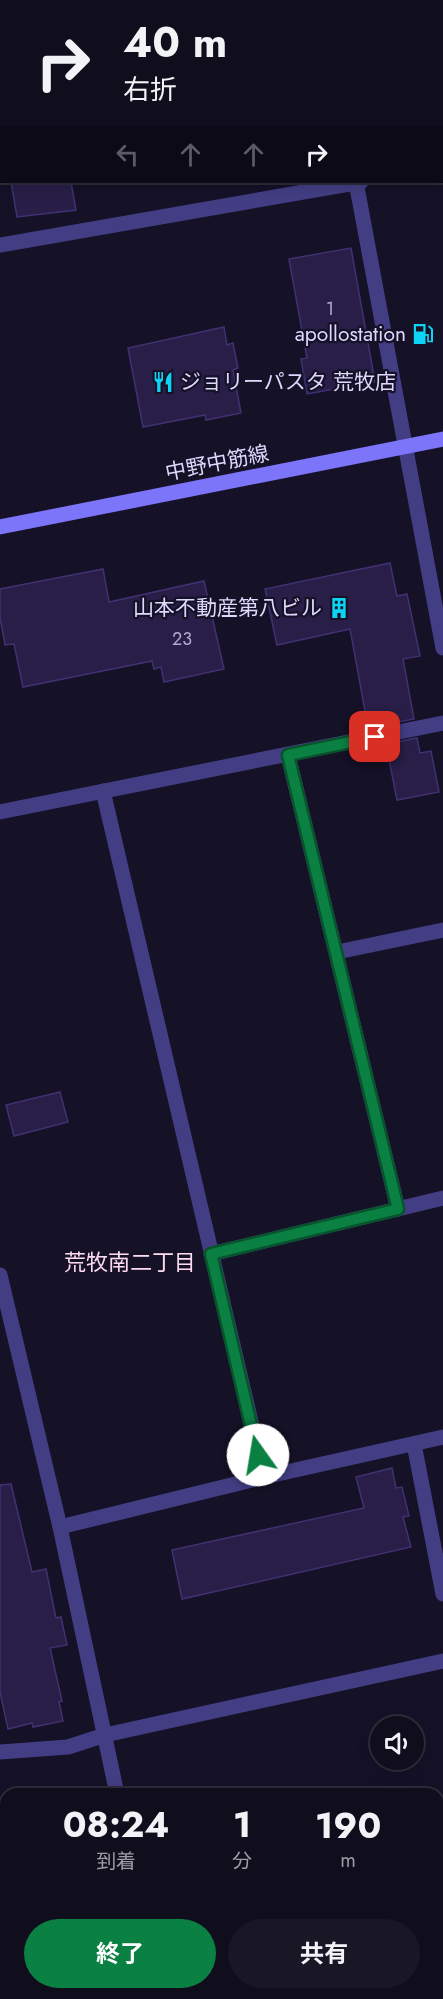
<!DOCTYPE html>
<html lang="ja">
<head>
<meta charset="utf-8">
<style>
	:root { --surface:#100d1d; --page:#191626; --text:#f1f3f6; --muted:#9c9ca4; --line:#302d3b; --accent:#0b8043 }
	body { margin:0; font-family:Jost,"Noto Sans JP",sans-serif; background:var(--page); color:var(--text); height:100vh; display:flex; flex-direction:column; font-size:22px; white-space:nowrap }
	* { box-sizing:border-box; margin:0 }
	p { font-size:20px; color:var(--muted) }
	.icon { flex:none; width:33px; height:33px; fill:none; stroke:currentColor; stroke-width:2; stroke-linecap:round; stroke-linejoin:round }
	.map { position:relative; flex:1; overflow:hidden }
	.sheet { position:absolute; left:0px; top:1788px; width:444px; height:212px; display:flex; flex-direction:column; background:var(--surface); border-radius:18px 18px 0 0; box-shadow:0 3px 15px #0003,0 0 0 2px var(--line) }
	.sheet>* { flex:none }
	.top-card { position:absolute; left:0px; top:0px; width:444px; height:183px; box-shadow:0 3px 15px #0003,0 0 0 2px var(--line); background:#100d1d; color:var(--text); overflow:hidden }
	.fabs { position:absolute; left:370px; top:1716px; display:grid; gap:12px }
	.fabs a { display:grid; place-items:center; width:54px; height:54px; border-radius:50%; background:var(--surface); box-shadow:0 3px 15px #0003,0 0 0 2px var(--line); font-size:30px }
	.pin { position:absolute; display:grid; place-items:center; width:51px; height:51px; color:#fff; margin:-26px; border-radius:12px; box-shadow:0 3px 9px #0006 }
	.me { position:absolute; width:66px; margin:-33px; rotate:347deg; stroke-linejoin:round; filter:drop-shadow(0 0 4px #0008) }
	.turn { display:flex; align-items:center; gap:21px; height:126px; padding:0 24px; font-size:27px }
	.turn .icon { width:78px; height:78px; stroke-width:2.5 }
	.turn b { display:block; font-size:42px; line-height:51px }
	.lanes { display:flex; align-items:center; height:57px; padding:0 24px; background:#0003; justify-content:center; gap:30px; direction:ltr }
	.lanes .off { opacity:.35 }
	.eta { display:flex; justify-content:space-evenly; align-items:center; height:102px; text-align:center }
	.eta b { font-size:36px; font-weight:700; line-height:42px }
	.button { display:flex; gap:12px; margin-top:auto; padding:12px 24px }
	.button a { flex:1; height:69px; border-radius:36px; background:var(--accent); color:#fff; font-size:24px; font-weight:700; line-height:69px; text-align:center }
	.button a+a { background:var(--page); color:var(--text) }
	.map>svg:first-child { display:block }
	.green { fill:#143131 }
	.building { fill:#281e47; stroke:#403172; stroke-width:1.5 }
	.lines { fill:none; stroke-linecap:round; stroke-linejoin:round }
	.minor { stroke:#433e84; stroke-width:15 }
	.secondary { stroke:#7c74f9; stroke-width:15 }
	.route-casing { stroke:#07532c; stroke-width:15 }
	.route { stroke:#0b8043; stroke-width:10 }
	.labels { text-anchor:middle; stroke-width:4.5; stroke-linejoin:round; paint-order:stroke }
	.number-label { font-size:18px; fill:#b0aad0 }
	.poi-label { font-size:21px; fill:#ded8fd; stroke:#151127; text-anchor:end }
	.street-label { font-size:21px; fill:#ded8fd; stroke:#151127 }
	.neighbourhood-label { font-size:22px; fill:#fddaef; stroke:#151127 }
</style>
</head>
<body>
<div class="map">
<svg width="443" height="1999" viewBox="0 0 443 1999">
	<rect width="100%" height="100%" fill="#151127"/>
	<!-- green -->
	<path class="green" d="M443,1882v117h-181l4,-5h172v-111z"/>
	<!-- building -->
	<g class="building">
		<path d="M11,182h60l5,28 -59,7z"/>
		<path d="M351,248l24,134 -68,12 -6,-35 6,-1 -18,-99z"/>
		<path d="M224,327l3,18 6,-2 5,25 -5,2 8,43 -35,7 -1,-5 -62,12 -15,-79z"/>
		<path d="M390,563l7,33 10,-2 13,62 -17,3 11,60 -32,6 -2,-12 -14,3 -16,-87 -73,16 -12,-56z"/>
		<path d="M103,569l6,33 95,-21 20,88 -60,13 -3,-15 -7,2 -2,-8 -129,26 -9,-43 -9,1 -5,-28v-28z"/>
		<path d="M417,738l3,15 11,-2 8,41 -42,8 -11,-56z"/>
		<path d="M60,1092l8,30 -54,14 -8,-31z"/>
		<path d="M392,1468l4,20 6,-1 7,29 -6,1 8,30 -229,52 -10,-49 192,-42 -8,-31z"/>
		<path d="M11,1484l21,88 14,-3 10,49 5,-1 6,28 -17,3 12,53 -3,1 4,19 -30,6 -1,-4 -24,6 -8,-37v-207z"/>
	</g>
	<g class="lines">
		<!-- minor -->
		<g class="minor">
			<path d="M326,0l1,2"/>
			<path d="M442,167h1"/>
			<path d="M356,182l87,466"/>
			<path d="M0,245l361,-63"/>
			<path d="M288,755l110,454"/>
			<path d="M0,812l443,-89"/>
			<path d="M337,952l106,-22"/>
			<path d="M211,1254l232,-56"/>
			<path d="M0,1275l60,252 57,267"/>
			<path d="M414,1444l29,150"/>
			<path d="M264,1477l179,-40"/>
			<path d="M60,1527l204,-50 -161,-686"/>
			<path d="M0,1752l68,-5 37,-12 338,-74"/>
			<path d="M438,1872h5"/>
			<path d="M10,1994l19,4 31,-4"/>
			<path d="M81,1994l2,5"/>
		</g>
		<!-- secondary -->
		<path class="secondary" d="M0,527l443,-88"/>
	</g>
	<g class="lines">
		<defs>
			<path id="route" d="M258,1455l-47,-201 187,-45 -110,-454 87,-18"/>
		</defs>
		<!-- route casing -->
		<use href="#route" class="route-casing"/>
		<!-- route -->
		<use href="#route" class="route"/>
	</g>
	<!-- icons -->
	<defs>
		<symbol id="fuel-bare" viewBox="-9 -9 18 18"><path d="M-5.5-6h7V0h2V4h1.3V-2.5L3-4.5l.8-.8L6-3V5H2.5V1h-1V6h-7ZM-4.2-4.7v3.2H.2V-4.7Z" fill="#0dd4f5" stroke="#151127" stroke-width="2.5" paint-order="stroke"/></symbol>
		<symbol id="restaurant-bare" viewBox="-9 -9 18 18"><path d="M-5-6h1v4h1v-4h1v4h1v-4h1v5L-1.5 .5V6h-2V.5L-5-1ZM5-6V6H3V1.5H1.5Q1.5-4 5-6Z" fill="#0dd4f5" stroke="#151127" stroke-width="2.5" paint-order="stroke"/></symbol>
		<symbol id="building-bare" viewBox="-9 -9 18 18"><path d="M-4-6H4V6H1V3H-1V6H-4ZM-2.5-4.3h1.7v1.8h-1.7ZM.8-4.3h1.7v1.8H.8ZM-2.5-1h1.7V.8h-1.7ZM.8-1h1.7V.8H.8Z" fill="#0dd4f5" stroke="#151127" stroke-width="2.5" paint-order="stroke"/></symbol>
	</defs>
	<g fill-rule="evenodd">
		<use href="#fuel-bare" x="408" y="319" width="30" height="30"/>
		<use href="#restaurant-bare" x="148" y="367" width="30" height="30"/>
		<use href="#building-bare" x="324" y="593" width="30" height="30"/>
	</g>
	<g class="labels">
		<!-- number labels -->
		<g class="number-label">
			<text x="330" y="315">1</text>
			<text x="182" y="645">23</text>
		</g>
		<!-- poi labels -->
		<g class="poi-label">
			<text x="406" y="341">apollostation</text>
			<text x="180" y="389" text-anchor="start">ジョリーパスタ 荒牧店</text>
			<text x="322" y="615">山本不動産第八ビル</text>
		</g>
		<!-- street labels -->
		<g class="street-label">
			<text transform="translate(217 463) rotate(-11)" y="7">中野中筋線</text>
		</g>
		<!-- neighbourhood labels -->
		<g class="neighbourhood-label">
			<text x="130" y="1270">荒牧南二丁目</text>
		</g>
	</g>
</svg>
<div class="fabs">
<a><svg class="icon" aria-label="sound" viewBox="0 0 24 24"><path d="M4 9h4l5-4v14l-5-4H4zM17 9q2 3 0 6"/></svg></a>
</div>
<div class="pin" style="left:375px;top:737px;background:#d93025"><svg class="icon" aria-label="arrive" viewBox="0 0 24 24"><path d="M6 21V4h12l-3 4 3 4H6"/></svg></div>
<svg class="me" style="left:258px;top:1455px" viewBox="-20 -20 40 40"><circle r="19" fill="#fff"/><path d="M0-13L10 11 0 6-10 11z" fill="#0b8043"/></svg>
<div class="top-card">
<div class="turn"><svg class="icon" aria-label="right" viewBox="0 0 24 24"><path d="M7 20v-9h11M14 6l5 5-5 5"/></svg><div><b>40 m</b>右折</div></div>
<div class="lanes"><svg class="icon off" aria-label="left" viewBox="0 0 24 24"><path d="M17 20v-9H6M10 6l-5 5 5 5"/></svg><svg class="icon off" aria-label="ahead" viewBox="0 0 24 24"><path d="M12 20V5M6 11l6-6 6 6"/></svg><svg class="icon off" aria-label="ahead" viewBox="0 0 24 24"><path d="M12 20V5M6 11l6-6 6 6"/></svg><svg class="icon" aria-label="right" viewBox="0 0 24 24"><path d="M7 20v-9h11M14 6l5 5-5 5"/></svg></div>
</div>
<section class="sheet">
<div class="eta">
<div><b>08:24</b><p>到着</p></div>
<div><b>1</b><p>分</p></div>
<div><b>190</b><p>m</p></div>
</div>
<div class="button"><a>終了</a><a>共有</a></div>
</section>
</div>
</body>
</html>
